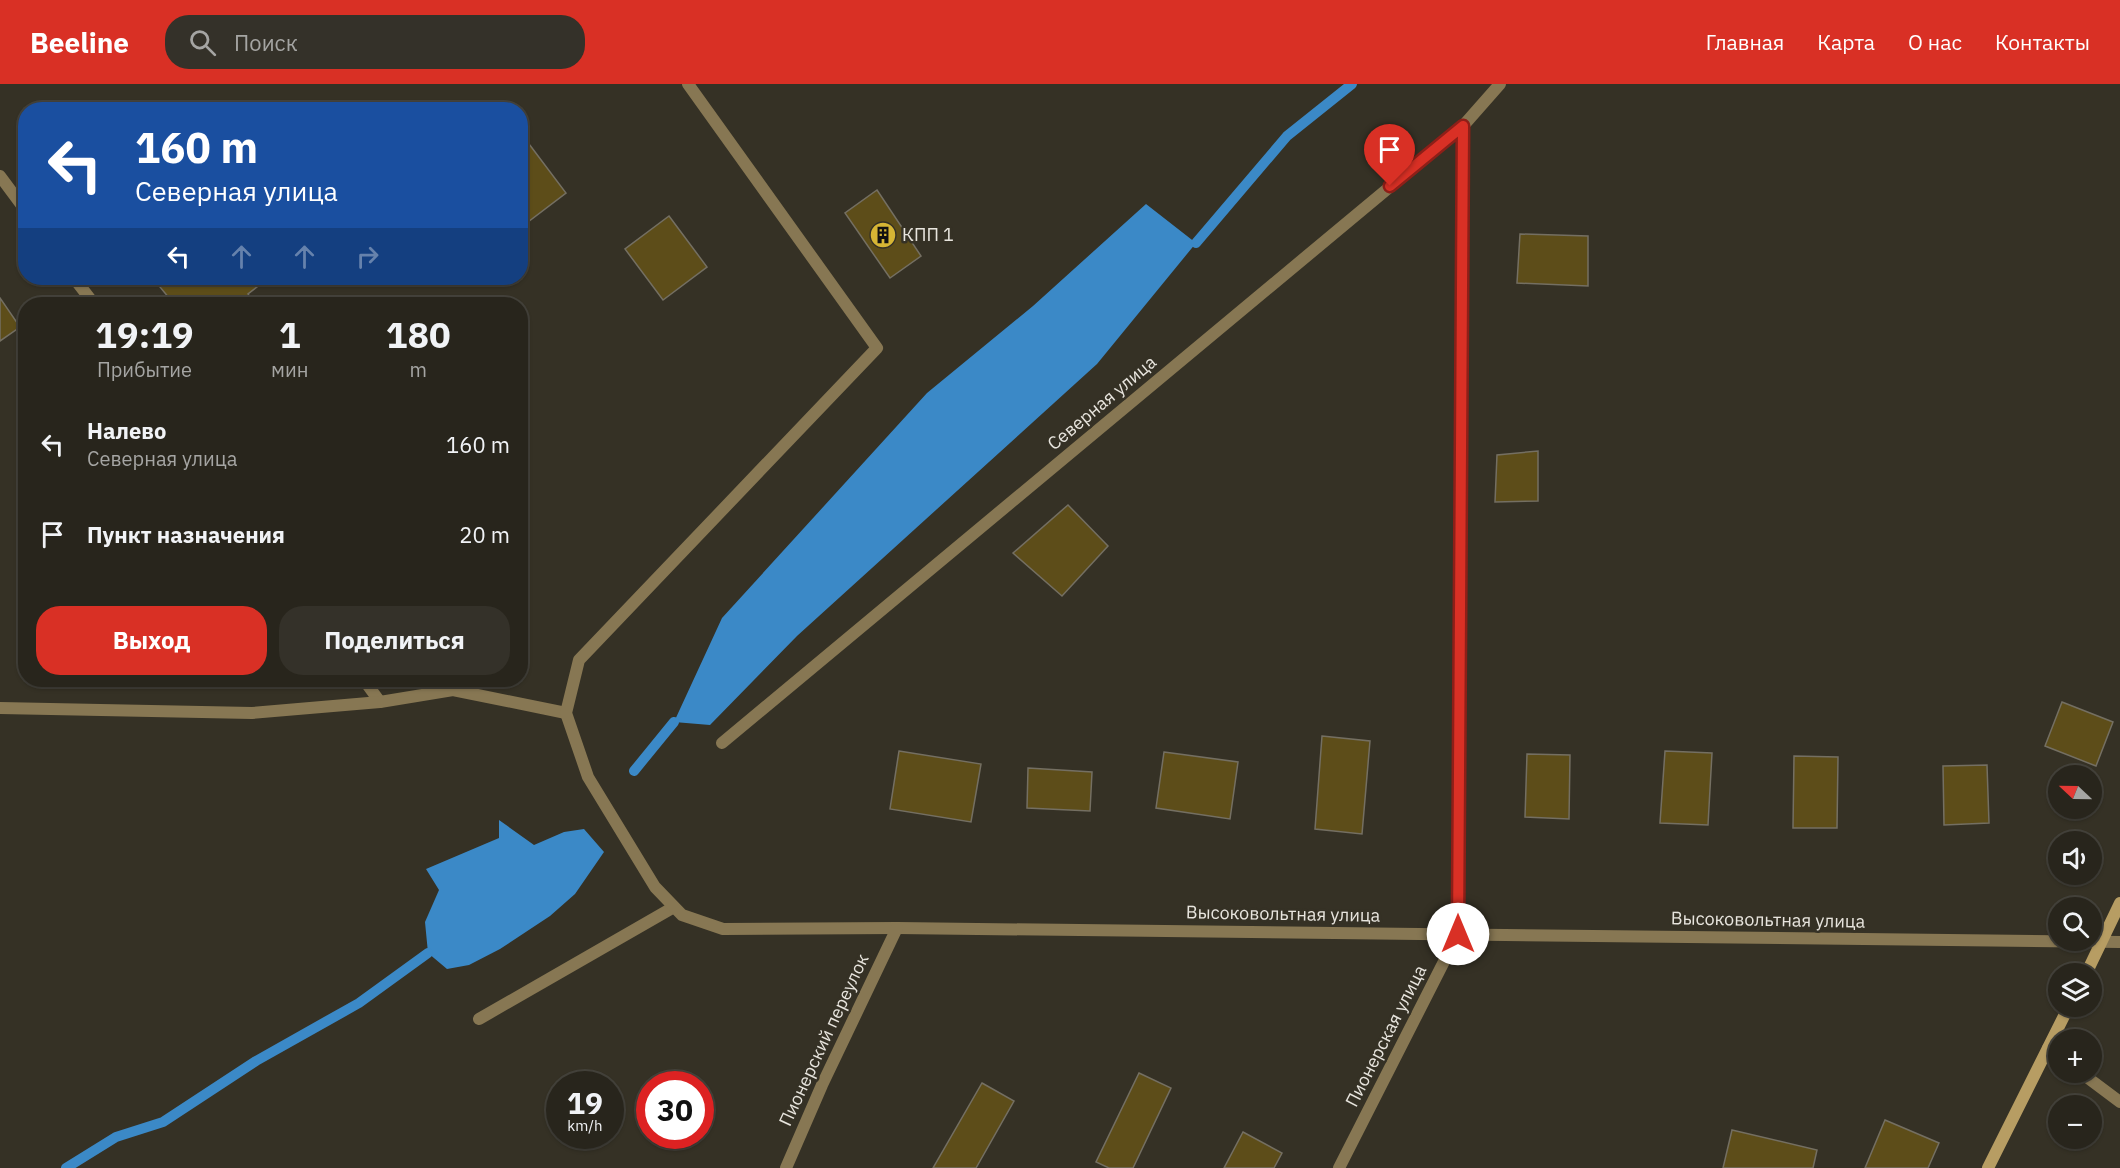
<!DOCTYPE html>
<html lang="ru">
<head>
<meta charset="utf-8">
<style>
	:root { --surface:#28251c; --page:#343129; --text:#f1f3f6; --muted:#a5a5a3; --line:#44423b; --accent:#d93025 }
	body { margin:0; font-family:"IBM Plex Sans",sans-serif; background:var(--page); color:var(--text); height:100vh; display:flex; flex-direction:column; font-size:22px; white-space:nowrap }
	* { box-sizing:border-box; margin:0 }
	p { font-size:20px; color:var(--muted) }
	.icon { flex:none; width:33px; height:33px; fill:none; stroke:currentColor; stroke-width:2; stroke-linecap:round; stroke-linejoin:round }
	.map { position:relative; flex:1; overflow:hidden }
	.side { position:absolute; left:18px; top:213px; width:510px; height:390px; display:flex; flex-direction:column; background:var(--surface); border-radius:24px; box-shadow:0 2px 4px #0004,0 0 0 2px var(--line) }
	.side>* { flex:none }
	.top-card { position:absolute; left:18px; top:18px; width:510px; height:183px; border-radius:24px; box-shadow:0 2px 4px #0004,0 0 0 2px var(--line); background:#1a4fa0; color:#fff; overflow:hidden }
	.needle { width:39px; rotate:292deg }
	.fabs { position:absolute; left:2048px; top:681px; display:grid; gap:12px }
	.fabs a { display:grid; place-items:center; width:54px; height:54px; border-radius:50%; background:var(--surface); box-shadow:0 2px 4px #0004,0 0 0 2px var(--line); font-size:30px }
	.speed { position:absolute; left:546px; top:987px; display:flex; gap:12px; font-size:30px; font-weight:700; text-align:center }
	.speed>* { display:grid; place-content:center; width:78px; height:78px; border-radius:50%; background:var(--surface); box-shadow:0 2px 4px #0004,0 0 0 2px var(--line); line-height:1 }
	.speed small { font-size:15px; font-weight:400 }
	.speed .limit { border:9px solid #d22; background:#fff; color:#111 }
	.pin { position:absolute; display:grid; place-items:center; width:51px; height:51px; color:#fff; margin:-62px -26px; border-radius:50% 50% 50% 0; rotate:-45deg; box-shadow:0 0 6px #0007 }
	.pin .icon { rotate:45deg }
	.me { position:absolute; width:66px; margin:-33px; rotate:0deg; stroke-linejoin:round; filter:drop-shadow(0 0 4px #0008) }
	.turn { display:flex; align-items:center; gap:21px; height:126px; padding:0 18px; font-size:27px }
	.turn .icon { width:78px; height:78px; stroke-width:2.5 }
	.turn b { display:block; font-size:42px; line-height:51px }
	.lanes { display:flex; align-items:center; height:57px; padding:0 18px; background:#0003; justify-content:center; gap:30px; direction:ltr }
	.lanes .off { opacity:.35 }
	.eta { display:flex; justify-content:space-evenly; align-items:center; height:102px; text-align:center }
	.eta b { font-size:36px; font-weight:700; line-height:42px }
	.primary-button { display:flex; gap:12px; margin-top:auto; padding:12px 18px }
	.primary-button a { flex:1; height:69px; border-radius:24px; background:var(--accent); color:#fff; font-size:24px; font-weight:700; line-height:69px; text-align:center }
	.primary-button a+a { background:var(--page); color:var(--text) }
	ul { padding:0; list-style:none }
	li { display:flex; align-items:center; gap:18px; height:90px; padding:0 18px }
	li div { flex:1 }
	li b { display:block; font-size:22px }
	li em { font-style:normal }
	header { display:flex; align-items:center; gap:36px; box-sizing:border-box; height:84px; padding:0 30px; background:var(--accent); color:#fff }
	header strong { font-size:28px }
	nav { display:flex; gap:33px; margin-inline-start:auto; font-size:21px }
	.search { width:420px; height:54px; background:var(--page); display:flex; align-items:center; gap:15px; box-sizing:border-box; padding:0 21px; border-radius:24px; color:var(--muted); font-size:22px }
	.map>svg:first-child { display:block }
	.water { fill:#3b89c7 }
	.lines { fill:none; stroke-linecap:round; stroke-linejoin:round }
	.stream { stroke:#3b89c7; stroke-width:10 }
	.building { fill:#5d4d19; stroke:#746f62; stroke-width:1.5 }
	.lane { stroke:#877753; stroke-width:12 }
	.street { stroke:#877753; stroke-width:12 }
	.secondary { stroke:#b79d63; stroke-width:12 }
	.route-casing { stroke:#8d1f18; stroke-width:15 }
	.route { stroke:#d93025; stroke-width:10 }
	.labels { text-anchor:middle; stroke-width:5; stroke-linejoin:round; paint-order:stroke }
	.poi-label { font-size:18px; fill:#e8e5de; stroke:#353125; text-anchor:start }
	.street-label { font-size:18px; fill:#e8e5de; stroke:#353125 }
</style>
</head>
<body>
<header>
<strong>Beeline</strong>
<div class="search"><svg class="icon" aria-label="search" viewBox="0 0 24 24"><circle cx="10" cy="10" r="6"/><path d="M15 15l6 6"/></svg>Поиск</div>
<nav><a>Главная</a><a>Карта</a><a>О нас</a><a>Контакты</a></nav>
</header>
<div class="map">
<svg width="2120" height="1084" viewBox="0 0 2120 1084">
	<rect width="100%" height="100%" fill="#353125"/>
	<!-- water -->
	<g class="water">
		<path d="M1146,120l50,39 -99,121 -300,272 -87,89 -36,-3 48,-104 205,-225 106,-87z"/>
		<path d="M499,736l35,25 30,-13 20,-3 20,23 -29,42 -25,22 -50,33 -31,16 -22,4 -19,-16 -3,-31 14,-32 -13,-21 73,-31z"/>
	</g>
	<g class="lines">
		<!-- stream -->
		<g class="stream">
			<path d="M1196,159l91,-107 65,-52"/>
			<path d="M634,687l40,-49"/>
			<path d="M66,1084l50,-31 47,-15 93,-61 103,-58 69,-50"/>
		</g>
	</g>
	<!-- building -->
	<g class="building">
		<path d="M520,48l46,61 -46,35z"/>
		<path d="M877,106l44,66 -31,22 -45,-65z"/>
		<path d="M669,132l38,51 -44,33 -38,-51z"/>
		<path d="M1520,150l68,2v50l-71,-3z"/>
		<path d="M159,194h108v1l-19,15 7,10h-81l-19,-23z"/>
		<path d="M0,214l20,29 -20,14z"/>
		<path d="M1538,367v50l-43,1 2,-47z"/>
		<path d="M1068,421l40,41 -46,50 -49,-43z"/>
		<path d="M2062,618l51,20 -17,44 -51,-20z"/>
		<path d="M1322,652l48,5 -8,93 -47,-5z"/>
		<path d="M899,667l82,13 -10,58 -81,-13z"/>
		<path d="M1665,667l47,2 -4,72 -48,-2z"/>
		<path d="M1164,668l74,10 -8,57 -74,-11z"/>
		<path d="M1527,670l43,1 -1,64 -44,-2z"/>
		<path d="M1794,672l44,1 -1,71h-44z"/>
		<path d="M1987,681l2,58 -45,2 -1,-59z"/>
		<path d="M1028,684l64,4 -2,39 -63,-3z"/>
		<path d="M1139,989l32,15 -38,80h-24l-13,-6z"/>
		<path d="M982,999l32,18 -38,67h-43z"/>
		<path d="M1885,1036l54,23 -11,25h-63z"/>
		<path d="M1732,1046l85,20 -4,18h-90z"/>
		<path d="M1243,1048l39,21 -8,15h-50z"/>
	</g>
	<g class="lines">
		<!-- lane -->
		<g class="lane">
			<path d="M0,92l26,35"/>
			<path d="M74,194l20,26"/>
			<path d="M364,596l16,22"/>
			<path d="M0,624l252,5 128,-11 73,-12 113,23"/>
			<path d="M722,659l741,-617 37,-42"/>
			<path d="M479,935l195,-112"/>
		</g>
		<!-- street -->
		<g class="street">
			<path d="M688,0l189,264 -298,312 -13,53 22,64 67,110 27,28 41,14 174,-1 1223,14"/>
			<path d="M2048,964l10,8"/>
			<path d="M2080,988l40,30"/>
			<path d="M786,1084l36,-83 75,-157"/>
			<path d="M1339,1084l119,-234 5,-808"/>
		</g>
		<!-- secondary -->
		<g class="secondary">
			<path d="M2086,890l34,-71"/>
			<path d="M1988,1084l81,-162"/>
		</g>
	</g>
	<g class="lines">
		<defs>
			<path id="route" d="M1390,102l73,-60 -5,808"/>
		</defs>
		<!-- route casing -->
		<use href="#route" class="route-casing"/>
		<!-- route -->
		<use href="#route" class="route"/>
	</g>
	<!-- icons -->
	<defs>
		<symbol id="building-disc" viewBox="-11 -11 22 22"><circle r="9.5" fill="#d6b534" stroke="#353125"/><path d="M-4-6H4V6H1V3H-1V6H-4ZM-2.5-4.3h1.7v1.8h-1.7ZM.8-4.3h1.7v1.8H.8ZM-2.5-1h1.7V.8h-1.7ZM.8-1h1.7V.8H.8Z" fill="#111"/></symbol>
	</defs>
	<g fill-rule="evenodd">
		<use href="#building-disc" x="868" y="136" width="30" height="30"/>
	</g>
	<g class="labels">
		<!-- poi labels -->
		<g class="poi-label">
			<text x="902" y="157">КПП 1</text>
		</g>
		<!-- street labels -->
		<g class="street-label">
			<text transform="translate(1102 319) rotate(-40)" y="6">Северная улица</text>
			<text transform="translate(1283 830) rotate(1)" y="6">Высоковольтная улица</text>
			<text transform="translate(1768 836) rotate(1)" y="6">Высоковольтная улица</text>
			<text transform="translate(1386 952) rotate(-63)" y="6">Пионерская улица</text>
			<text transform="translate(824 956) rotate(-65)" y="6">Пионерский переулок</text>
		</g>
	</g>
</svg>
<div class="fabs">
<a><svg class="needle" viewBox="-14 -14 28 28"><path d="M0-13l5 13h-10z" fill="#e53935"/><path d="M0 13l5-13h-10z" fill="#a5a5a3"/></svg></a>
<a><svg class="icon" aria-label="sound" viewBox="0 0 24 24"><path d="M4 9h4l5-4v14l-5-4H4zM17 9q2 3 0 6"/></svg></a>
<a><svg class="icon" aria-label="search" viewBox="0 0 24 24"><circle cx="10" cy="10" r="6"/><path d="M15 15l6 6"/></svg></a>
<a><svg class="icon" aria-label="layers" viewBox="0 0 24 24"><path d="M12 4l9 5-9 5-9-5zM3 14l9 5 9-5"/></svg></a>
<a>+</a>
<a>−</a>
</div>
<div class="speed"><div>19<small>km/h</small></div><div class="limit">30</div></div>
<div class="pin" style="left:1390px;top:102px;background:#d93025"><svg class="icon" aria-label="arrive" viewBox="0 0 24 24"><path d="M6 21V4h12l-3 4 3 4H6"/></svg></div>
<svg class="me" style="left:1458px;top:850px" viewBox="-20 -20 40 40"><circle r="19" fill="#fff"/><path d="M0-13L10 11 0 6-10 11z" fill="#d93025"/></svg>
<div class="top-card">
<div class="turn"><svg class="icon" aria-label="left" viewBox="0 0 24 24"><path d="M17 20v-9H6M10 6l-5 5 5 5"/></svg><div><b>160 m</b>Северная улица</div></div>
<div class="lanes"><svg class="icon" aria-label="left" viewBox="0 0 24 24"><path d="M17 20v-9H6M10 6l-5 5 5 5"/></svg><svg class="icon off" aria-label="ahead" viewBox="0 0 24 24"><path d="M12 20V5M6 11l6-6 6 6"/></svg><svg class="icon off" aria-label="ahead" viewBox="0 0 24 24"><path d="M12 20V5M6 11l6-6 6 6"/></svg><svg class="icon off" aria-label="right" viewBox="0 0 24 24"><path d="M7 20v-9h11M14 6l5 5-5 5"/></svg></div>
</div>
<section class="side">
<div class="eta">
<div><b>19:19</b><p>Прибытие</p></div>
<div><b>1</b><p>мин</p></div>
<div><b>180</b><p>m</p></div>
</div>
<ul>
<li><svg class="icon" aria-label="left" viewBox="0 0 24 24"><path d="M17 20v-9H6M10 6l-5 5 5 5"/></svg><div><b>Налево</b><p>Северная улица</p></div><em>160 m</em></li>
<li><svg class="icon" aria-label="arrive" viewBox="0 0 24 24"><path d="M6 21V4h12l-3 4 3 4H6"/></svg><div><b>Пункт назначения</b></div><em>20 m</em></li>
</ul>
<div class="primary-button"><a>Выход</a><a>Поделиться</a></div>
</section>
</div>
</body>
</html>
